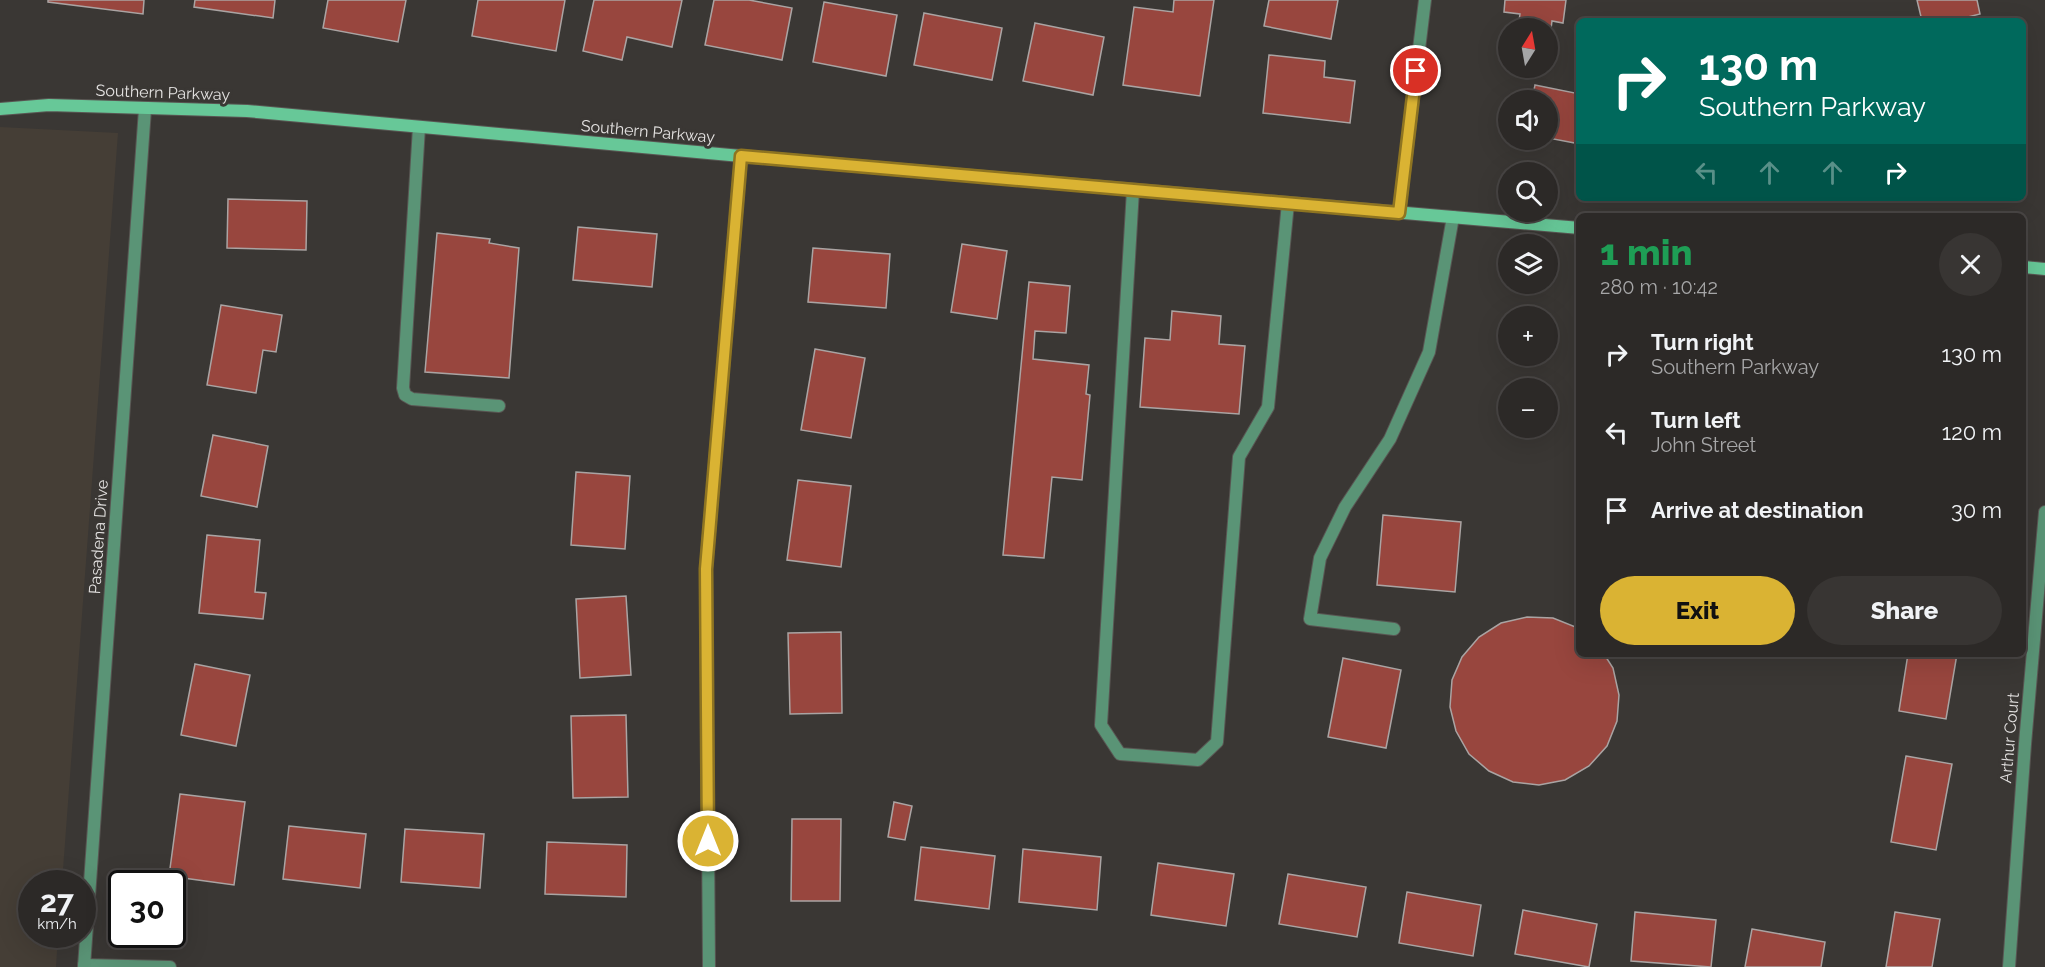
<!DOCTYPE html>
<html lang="en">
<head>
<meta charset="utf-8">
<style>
	:root { --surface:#2c2927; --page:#383533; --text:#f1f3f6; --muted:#a6a6a7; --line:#484544; --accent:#dab333 }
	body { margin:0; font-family:Raleway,sans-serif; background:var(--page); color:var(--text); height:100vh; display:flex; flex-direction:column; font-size:22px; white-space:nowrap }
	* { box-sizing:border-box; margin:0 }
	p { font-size:20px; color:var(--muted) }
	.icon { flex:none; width:33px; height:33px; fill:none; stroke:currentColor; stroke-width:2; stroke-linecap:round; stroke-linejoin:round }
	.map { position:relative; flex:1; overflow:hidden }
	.details { position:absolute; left:1576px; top:213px; width:450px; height:444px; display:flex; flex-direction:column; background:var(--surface); border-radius:9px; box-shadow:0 6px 24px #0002,0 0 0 2px var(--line) }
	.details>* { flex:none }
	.banner { position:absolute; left:1576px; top:18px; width:450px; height:183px; border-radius:9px; box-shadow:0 6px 24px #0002,0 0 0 2px var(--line); background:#00695c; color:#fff; overflow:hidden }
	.needle { width:39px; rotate:11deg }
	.buttons { position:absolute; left:1498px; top:18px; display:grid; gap:12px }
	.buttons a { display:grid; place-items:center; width:60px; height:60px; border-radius:50%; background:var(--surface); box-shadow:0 6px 24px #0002,0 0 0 2px var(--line); font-size:30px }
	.speed { position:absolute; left:18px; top:870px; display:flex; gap:12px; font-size:30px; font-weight:700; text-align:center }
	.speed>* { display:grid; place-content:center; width:78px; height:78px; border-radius:50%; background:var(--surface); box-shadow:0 6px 24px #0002,0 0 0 2px var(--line); line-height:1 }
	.speed small { font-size:15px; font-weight:400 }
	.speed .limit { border:3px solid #111; border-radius:9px; background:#fff; color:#111 }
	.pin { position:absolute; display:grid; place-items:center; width:51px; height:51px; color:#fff; margin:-26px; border:3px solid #fff; border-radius:50%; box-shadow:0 2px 6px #0007 }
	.me { position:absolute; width:66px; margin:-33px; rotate:0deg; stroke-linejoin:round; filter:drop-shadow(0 0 4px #0008) }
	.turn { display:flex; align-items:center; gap:21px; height:126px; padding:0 24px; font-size:27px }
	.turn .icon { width:78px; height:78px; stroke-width:2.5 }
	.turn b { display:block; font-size:42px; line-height:51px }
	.lanes { display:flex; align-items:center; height:57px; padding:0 24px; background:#0003; justify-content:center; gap:30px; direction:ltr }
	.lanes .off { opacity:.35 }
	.round { display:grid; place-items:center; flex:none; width:63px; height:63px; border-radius:32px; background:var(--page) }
	.headline { display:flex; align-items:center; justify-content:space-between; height:102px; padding:0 24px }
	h1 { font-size:36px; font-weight:800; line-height:45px; color:#1e9e55 }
	.primary-button { display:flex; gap:12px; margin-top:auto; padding:12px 24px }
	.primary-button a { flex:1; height:69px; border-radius:36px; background:var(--accent); color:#111; font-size:24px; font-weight:800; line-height:69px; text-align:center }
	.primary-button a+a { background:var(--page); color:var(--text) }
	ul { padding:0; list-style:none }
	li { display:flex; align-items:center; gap:18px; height:78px; padding:0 24px }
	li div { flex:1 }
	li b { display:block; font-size:22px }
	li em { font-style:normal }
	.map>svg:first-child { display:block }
	.built { fill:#453e36 }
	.building { fill:#98463e; stroke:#aaa4a3; stroke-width:1.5 }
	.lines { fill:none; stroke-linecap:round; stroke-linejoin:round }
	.lane-casing { stroke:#595653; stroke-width:14 }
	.street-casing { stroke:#595653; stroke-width:14 }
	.secondary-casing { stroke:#595653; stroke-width:14 }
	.lane { stroke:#5a9476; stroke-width:12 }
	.street { stroke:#5a9476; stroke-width:12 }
	.secondary { stroke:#67c898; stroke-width:12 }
	.route-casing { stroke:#8e7421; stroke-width:15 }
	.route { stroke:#dab333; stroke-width:10 }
	.labels { text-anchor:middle; stroke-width:6; stroke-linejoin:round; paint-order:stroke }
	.street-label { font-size:16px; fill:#e4e2e1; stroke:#3a3734 }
</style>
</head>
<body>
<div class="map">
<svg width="2045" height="967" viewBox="0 0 2045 967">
	<rect width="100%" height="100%" fill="#3a3734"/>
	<!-- built -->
	<path class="built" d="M0,127l118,6 -56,750 -30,1v50l26,1 -2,32h-56z"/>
	<!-- building -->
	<g class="building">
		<path d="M48,0h96l-1,14 -95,-12z"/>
		<path d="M195,0h80l-2,18 -79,-11z"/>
		<path d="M328,0h78l-8,42 -75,-14z"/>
		<path d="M478,0h87l-9,51 -84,-15z"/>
		<path d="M594,0h88l-10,47 -45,-10 -5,23 -39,-9z"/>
		<path d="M714,0h35l43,8 -10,52 -77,-15z"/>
		<path d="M1174,0h40l-14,96 -77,-11 11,-78 39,5z"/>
		<path d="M1269,0h69l-7,39 -67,-13z"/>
		<path d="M1505,0h61l-3,23 -11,-2 -4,31v-24h-30l2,-14 -16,-2z"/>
		<path d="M1917,0h60l3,14 -28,7h-30z"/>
		<path d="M824,2l73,13 -11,61 -73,-14z"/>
		<path d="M924,13l78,15 -10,52 -78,-15z"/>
		<path d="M1035,23l69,14 -11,58 -70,-14z"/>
		<path d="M1269,55l56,6 -1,16 31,4 -5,42 -87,-10z"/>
		<path d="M1535,85l45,9v50l-32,-6v-38h-16z"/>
		<path d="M228,199l79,2 -1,49 -79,-2z"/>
		<path d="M578,227l79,7 -5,53 -79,-7z"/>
		<path d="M437,233l53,6 -1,4 30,5 -10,130 -84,-6z"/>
		<path d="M962,244l45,7 -10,68 -46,-7z"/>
		<path d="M813,248l77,6 -4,54 -78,-6z"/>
		<path d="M1029,282l41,4 -4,47 -31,-2 -2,28 56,6 -3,29 4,1 -8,85 -30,-3 -8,81 -41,-3z"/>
		<path d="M221,305l61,10 -6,37 -13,-2 -7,43 -49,-8z"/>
		<path d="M1172,311l49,5 -2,28 26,2 -6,68 -99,-7 5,-69 25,2z"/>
		<path d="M815,349l50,9 -14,80 -50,-8z"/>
		<path d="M213,435l55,11 -11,61 -56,-11z"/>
		<path d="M576,472l54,4 -5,73 -54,-4z"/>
		<path d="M798,480l53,6 -10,81 -54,-7z"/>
		<path d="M1383,515l78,7 -6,70 -78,-7z"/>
		<path d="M207,535l53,5 -5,52 11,1 -3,26 -64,-6z"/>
		<path d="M626,596l5,79 -51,3 -4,-79z"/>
		<path d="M1527,617l26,1 25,10 2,26h24l9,14 6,27 -2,26 -10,25 -18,20 -24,14 -26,5 -26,-3 -24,-11 -20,-17 -13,-23 -6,-24 2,-27 10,-23 17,-20 22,-14z"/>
		<path d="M841,632l1,81 -52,1 -2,-81z"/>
		<path d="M1908,654h49l-11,65 -47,-8z"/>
		<path d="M1343,658l58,12 -15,78 -58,-11z"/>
		<path d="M195,664l55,11 -14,71 -55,-11z"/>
		<path d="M626,715l2,82 -55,1 -2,-82z"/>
		<path d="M1906,756l46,8 -16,86 -45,-8z"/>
		<path d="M180,794l65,8 -11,83 -65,-9z"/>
		<path d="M894,802l18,4 -7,34 -17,-3z"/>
		<path d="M792,819h49l-1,82h-49z"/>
		<path d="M289,826l77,8 -6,54 -77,-9z"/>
		<path d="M405,829l79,5 -4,54 -79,-6z"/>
		<path d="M547,842l80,3 -1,52 -81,-3z"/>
		<path d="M921,847l74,9 -6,53 -74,-9z"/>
		<path d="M1023,849l78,8 -4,53 -78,-8z"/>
		<path d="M1158,863l76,11 -8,52 -75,-11z"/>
		<path d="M1288,874l78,13 -9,50 -78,-13z"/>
		<path d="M1407,892l74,13 -8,51 -74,-13z"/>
		<path d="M1523,910l74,14 -8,43 -74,-13z"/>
		<path d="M1635,912l81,8 -5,47 -80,-6z"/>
		<path d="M1895,912l45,7 -8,48h-46z"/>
		<path d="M1752,929l73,13 -4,25h-76z"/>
	</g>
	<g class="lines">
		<defs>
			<g id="lane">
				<path d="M419,127l-16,261 2,7 7,4 87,7"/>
				<path d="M1133,190l-32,535 19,29 78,6 19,-18 22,-285 29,-50 20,-204"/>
				<path d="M1394,629l-84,-10 10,-61 25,-51 45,-68 39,-87 24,-135"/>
			</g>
			<g id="street">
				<path d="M1399,213l26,-213"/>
				<path d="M84,965l86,2"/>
				<path d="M84,967l61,-858"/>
				<path d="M709,967l-3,-398 35,-413"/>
				<path d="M2009,967l16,-223 20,-232"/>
			</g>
			<g id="secondary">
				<path d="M0,109l49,-4 198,6 494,45 839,72"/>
				<path d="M2024,267l21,2"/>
			</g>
		</defs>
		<!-- lane casing -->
		<use href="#lane" class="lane-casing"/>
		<!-- street casing -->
		<use href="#street" class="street-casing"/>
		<!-- secondary casing -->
		<use href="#secondary" class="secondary-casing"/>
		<!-- lane -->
		<use href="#lane" class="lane"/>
		<!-- street -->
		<use href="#street" class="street"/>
		<!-- secondary -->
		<use href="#secondary" class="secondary"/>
	</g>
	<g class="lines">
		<defs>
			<path id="route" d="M708,841l-2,-272 35,-413 658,57 17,-142"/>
		</defs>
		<!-- route casing -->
		<use href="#route" class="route-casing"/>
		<!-- route -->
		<use href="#route" class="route"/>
	</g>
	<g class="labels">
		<!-- street labels -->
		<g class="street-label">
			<text transform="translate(163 92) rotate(2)" y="6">Southern Parkway</text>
			<text transform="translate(648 131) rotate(5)" y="6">Southern Parkway</text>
			<text transform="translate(98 537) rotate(-86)" y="6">Pasadena Drive</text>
			<text transform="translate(2009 738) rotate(-85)" y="6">Arthur Court</text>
		</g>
	</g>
</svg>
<div class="buttons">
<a><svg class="needle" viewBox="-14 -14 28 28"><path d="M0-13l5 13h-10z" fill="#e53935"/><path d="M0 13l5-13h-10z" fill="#a6a6a7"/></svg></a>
<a><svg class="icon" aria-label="sound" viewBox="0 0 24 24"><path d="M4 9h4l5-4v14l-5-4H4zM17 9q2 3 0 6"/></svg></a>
<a><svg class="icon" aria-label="search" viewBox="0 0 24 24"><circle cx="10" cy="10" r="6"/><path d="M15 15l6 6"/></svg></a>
<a><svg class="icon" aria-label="layers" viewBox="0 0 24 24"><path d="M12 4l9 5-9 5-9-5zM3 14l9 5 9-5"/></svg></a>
<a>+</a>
<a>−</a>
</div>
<div class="speed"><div>27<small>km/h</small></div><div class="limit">30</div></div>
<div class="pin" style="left:1416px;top:71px;background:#d93025"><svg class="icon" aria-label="arrive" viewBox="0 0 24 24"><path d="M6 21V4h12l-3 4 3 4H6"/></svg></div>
<svg class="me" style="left:708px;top:841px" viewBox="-20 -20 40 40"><circle r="17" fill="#dab333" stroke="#fff" stroke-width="3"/><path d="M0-11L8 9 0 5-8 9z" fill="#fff"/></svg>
<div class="banner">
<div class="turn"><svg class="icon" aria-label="right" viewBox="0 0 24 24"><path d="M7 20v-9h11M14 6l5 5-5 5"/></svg><div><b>130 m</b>Southern Parkway</div></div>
<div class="lanes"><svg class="icon off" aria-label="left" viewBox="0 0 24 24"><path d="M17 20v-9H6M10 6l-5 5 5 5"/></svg><svg class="icon off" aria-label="ahead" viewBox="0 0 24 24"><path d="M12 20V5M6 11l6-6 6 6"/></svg><svg class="icon off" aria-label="ahead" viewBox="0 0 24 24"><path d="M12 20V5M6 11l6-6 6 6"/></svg><svg class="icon" aria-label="right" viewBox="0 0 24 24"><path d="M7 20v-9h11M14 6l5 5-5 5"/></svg></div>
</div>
<section class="details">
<div class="headline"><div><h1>1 min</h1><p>280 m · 10:42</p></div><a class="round"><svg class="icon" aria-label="close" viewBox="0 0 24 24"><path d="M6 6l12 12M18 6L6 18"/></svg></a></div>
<ul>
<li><svg class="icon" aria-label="right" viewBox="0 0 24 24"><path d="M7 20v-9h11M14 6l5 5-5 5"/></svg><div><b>Turn right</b><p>Southern Parkway</p></div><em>130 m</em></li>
<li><svg class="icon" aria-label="left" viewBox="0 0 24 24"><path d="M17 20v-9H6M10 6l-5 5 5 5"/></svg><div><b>Turn left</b><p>John Street</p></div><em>120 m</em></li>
<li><svg class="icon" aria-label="arrive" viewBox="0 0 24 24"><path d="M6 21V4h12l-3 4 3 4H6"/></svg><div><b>Arrive at destination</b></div><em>30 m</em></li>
</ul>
<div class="primary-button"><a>Exit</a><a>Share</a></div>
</section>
</div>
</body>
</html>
